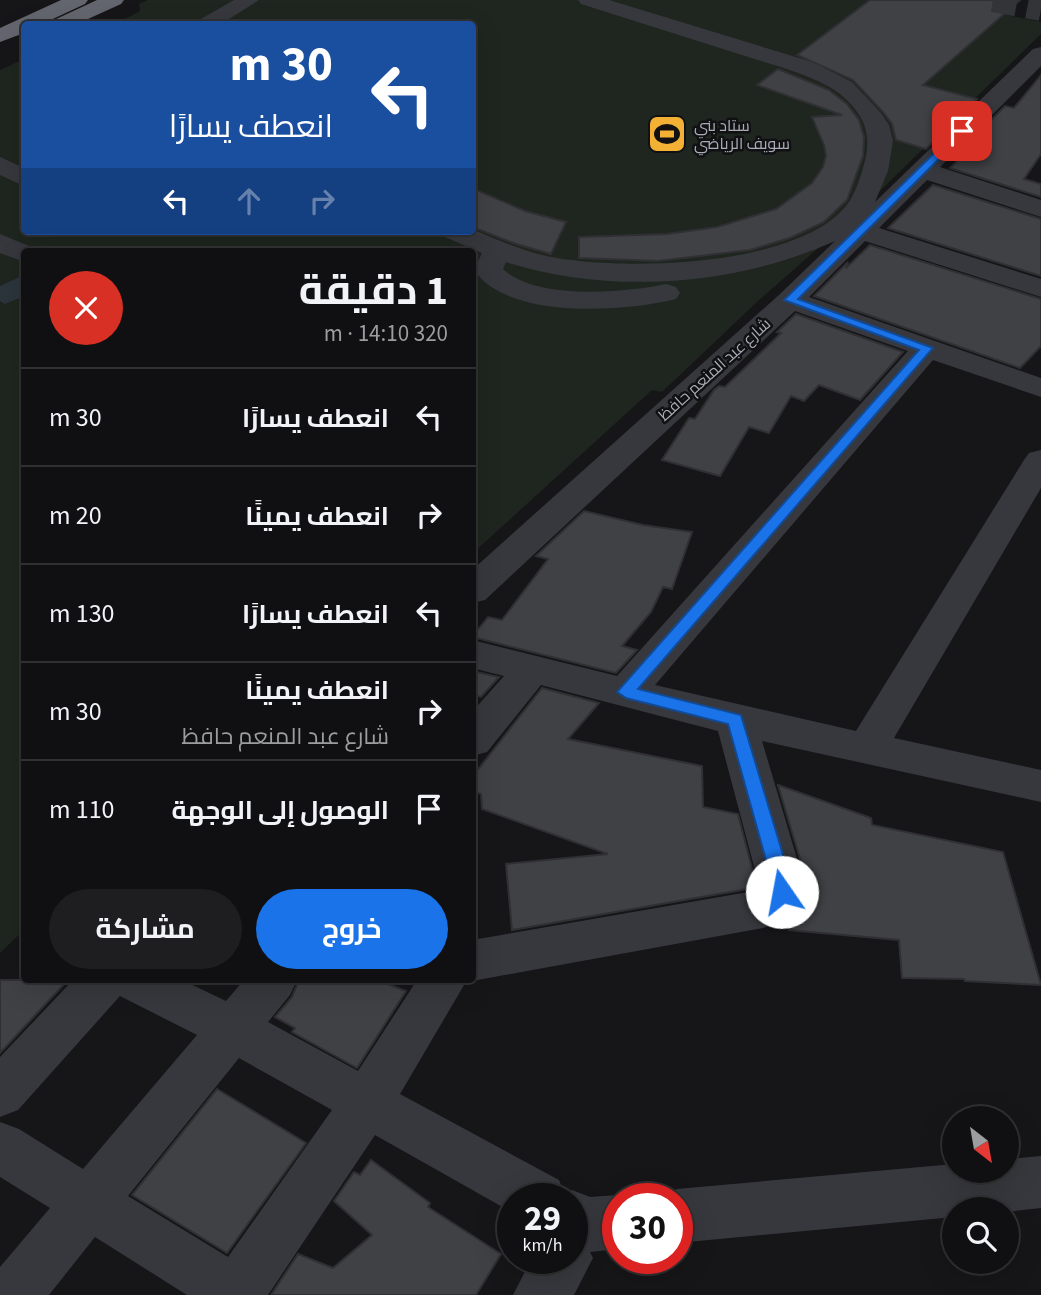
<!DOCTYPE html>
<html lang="ar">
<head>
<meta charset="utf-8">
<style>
	:root { --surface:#101012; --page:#1e1e20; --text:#f1f3f6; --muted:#9c9d9f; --line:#303032; --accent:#1a73e8 }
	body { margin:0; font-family:"Source Sans 3",Cairo,sans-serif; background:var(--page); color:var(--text); direction:rtl; height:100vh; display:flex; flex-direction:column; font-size:26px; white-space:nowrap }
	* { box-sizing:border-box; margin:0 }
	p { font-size:23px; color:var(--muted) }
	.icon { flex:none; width:38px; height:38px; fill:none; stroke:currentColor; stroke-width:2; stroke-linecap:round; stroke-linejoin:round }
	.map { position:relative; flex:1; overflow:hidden; direction:ltr }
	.panel { position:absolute; left:21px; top:248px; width:455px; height:735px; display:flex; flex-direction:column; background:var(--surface); border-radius:7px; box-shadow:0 7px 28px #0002,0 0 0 2px var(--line); direction:rtl }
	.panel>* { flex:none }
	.guide { position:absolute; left:21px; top:21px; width:455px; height:214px; border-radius:7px; box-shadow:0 7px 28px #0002,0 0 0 2px var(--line); direction:rtl; background:#1a4fa0; color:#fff; overflow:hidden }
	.needle { width:46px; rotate:149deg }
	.fabs { position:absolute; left:942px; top:1106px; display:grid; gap:14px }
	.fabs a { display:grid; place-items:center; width:77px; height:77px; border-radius:50%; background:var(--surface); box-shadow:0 7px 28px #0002,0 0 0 2px var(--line); font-size:35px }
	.speed { position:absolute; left:497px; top:1183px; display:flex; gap:14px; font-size:35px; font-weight:700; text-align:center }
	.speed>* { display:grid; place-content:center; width:91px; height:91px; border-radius:50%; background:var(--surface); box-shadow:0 7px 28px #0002,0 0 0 2px var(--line); line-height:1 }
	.speed small { font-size:18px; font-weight:400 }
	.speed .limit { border:10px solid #d22; background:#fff; color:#111 }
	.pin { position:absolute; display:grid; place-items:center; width:60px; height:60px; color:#fff; margin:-30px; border-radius:14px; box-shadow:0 4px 10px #0006 }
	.me { position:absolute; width:77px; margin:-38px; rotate:348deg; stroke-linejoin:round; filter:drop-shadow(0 0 5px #0008) }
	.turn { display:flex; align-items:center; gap:24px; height:147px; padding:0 28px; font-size:32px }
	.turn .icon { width:91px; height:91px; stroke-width:2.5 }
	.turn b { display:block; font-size:49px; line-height:60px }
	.lanes { display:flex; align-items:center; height:66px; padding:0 28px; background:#0003; justify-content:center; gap:35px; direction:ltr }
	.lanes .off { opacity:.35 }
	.round { display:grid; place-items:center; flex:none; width:74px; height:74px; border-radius:37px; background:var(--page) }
	.headline { display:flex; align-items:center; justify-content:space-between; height:119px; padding:0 28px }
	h1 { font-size:42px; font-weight:700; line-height:52px }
	.action { display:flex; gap:14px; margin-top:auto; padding:14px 28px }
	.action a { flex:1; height:80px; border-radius:42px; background:var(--accent); color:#fff; font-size:28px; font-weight:700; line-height:80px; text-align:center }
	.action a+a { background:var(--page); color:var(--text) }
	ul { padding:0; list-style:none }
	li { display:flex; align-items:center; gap:21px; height:98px; padding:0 28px; border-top:2px solid var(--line) }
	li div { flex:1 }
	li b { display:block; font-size:26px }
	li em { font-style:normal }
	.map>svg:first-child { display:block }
	.green { fill:#1e261f }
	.water { fill:#2c353c }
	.building { fill:#404145; stroke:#303034; stroke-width:2 }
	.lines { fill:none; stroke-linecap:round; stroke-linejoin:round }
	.minor-tunnel { stroke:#333438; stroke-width:24; stroke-dasharray:24 11; stroke-linecap:butt }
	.minor { fill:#37383d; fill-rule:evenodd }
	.highway { fill:#63666e; fill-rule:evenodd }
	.route { fill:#1a73e8; stroke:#114b97; stroke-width:2 }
	.labels { text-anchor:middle; stroke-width:5; stroke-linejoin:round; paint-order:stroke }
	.far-poi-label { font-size:16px; fill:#a8adb8; stroke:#111113; text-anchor:start }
	.far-street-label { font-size:16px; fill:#a8adb8; stroke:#111113 }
</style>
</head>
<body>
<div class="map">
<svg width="1041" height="1295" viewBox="0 0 1041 1295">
	<rect width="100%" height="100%" fill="#161618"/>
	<!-- green -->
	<path class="green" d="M148,0h786l107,22v12l-194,189 -89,78 -96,91 -10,-2 -179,163 -1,-301h-448v678l-24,23v-883l24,-11v172h448v-207h-375c14,-6 14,-1 25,-4 6,-2 12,-6 18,-9l-1,-7z"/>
	<!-- water -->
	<path class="water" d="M24,275v21l-19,8 -5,-3v-15z"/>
	<!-- building -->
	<g class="building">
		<path d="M870,0h150l-97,85 54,14 -51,50 -30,-9 -4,-16 -9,-12 -30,-32 -56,-25z"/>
		<path d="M778,69l51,21 18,14 12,16 5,17 -1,19 -16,44 -23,22 -34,16 -40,12 -92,11 -79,-3v-21l88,-3 50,-7 59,-18 36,-26 11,-16 3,-11 -2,-11 -12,-28 30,-2 -85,-30z"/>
		<path d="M1041,75v79l-17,25 17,5v13l-91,-29 10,-10 -6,-1 51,-51 9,2z"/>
		<path d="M933,185l108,34v57l-153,-48z"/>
		<path d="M472,188l53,23 41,11 -15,32 -35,-10 -44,-17z"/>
		<path d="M870,245l171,54v47l-21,22 -206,-72 34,-34 -2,6z"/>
		<path d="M796,314l107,38 -43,48 -41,-15 -15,16 -13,-5 -22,37 -20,-6 -29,49 -58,-16 27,-42 6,1 19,-29 5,-4 6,1 56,-54 -4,-1z"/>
		<path d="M584,511l59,14 49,7 -20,57 -9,-2 -12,25 -29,34 15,4 -21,23 -144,-36 16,-20 14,3 46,-61 -12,-3z"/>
		<path d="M472,671l27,6 -18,20 -9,-2z"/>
		<path d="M542,688l57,15 -31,36 134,27 1,41 35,7 18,70 -3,4 -241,42 -6,-66 102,-10 -126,-45 -1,-15 -9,-3v-14z"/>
		<path d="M778,785l93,33 1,7 131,27 38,133 -76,-4 -1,-2 -62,-1 -3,-38 -110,-10v-12l14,-20 3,-19z"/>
		<path d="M0,980h68l-68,73z"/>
		<path d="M299,980h78l29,11 -49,77 -65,-36 3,-4 -20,-11 17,-20z"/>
		<path d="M217,1089l89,54 -79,110 -95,-58z"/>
		<path d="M371,1160l59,43 -2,4 73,47 -25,41h-205l27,-41 35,14 39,-33 -38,-34 20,-29 6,3z"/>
	</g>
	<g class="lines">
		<!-- minor-tunnel -->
		<path class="minor-tunnel" d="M993,0l48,9"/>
		<!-- minor -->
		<g class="minor">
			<path d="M234,0h25l-38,24h-26l4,-4z"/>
			<path d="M578,0h31l203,62 40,20 29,31 8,12 4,16 -5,30 -13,31 158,-153 8,-2v19l-101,101 101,33v17l-114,-37 -48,48 162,51v18l-176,-56 -56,56 232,81v19l-108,-37 -278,325 201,46 168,-271 5,-7 12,-3v38l-147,250 147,32v32l-279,-61 41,138c1,28 -16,41 -40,49l-291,53 -4,-1h4v-40l282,-49 5,-6 -41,-154 -177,-46 -54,67 -15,4v-44l32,-36 -32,-8v-28l145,36 291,-325 -113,-40 -310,289 -13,3v-33l308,-276 55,-53c-100,45 -225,54 -329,21l-3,7c32,31 122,24 163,15l10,3 4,6 -4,6c-52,13 -168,21 -202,-29l8,-17 -37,-16 -3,-6h30v-2c23,10 46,20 70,26 72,17 260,14 307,-53 6,-9 11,-23 14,-34 10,-32 3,-52 -23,-74 -22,-18 -70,-30 -98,-39 -54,-17 -107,-34 -161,-51z"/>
			<path d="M0,157l24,11v18l-24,-11z"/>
			<path d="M0,234l34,14 2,4h-12v10l-24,-9z"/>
			<path d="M73,980h109l44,21 18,-21h53l-7,15 -22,27 90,49 59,-91h50l-67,114 159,86 5,13 8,-3 18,7 28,-2 10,4h-10v50l-28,3 3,6 -19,37h-61l19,-37h40v-59h-59v14l-138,-78 -107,160h-81l-92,-58 -46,58h-49v-28l50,-59 -50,-31v-55l19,7 64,40 114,-134 -77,-39 -102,114 -18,7v-60zM239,1058l93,52 -104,147 -100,-61z"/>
			<path d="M1041,1156v52l-35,4v-3h-52v8l-277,26v-44h-20l20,-10 277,-25v7h52v-12z"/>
		</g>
		<!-- highway -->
		<g class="highway">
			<path d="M61,0h27l-3,4 -43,20h-18v9l-24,9v-14z"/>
			<path d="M97,0h27l-3,4 -44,20h-27l4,-4z"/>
		</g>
	</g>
	<!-- route -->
	<path class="route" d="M959,129l8,2 -169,168 135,49 -295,341 103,26 49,163 1,14 -3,6 -6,2 -7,-2 -4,-20 -43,-154 -102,-26 -9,-6 302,-342 -135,-50z"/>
	<!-- icons -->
	<defs>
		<symbol id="stadium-square" viewBox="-11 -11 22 22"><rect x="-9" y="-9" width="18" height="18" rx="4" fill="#f2b134" stroke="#111113"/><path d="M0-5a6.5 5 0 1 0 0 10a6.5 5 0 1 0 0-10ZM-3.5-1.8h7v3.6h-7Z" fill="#111"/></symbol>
	</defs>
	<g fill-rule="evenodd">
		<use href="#stadium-square" x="645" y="112" width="44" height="44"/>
	</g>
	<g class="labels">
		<!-- far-poi labels -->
		<g class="far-poi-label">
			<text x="694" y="131">ستاد بني<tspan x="694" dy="18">سويف الرياضي</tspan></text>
		</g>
		<!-- far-street labels -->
		<g class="far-street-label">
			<text transform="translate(714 369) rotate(-42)" y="6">شارع عبد المنعم حافظ</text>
		</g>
	</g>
</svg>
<div class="fabs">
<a><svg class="needle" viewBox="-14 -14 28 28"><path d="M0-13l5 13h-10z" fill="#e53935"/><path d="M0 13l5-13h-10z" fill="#9c9d9f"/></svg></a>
<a><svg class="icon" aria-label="search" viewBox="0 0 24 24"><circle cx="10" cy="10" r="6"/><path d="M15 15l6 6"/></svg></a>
</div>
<div class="speed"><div>29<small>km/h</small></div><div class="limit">30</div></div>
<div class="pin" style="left:962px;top:131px;background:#d93025"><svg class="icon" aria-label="arrive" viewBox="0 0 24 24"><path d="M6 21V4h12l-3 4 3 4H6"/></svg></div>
<svg class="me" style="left:782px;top:892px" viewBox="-20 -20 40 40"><circle r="19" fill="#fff"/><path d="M0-13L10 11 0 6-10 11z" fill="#1a73e8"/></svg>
<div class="guide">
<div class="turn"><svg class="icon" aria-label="left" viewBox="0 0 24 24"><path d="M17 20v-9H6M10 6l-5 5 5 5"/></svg><div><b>30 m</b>انعطف يسارًا</div></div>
<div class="lanes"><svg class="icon" aria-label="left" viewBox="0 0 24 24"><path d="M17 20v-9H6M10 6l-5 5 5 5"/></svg><svg class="icon off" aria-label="ahead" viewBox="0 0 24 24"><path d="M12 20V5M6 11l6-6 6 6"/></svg><svg class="icon off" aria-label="right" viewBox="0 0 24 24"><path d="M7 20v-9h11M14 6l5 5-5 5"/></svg></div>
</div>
<section class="panel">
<div class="headline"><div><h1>1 دقيقة</h1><p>320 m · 14:10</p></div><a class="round" style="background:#d93025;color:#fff"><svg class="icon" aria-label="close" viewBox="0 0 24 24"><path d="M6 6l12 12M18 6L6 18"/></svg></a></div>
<ul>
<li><svg class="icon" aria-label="left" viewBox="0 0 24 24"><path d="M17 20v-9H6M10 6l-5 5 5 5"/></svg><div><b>انعطف يسارًا</b></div><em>30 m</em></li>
<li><svg class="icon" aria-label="right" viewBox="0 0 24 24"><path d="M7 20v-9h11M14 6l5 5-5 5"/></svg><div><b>انعطف يمينًا</b></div><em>20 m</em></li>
<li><svg class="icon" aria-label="left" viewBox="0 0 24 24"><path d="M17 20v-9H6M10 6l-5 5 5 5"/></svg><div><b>انعطف يسارًا</b></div><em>130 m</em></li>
<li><svg class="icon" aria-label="right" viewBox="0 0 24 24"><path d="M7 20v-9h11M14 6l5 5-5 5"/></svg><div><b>انعطف يمينًا</b><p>شارع عبد المنعم حافظ</p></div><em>30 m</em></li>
<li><svg class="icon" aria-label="arrive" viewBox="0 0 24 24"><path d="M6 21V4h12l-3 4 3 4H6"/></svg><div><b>الوصول إلى الوجهة</b></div><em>110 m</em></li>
</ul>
<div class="action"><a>خروج</a><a>مشاركة</a></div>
</section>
</div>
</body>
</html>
